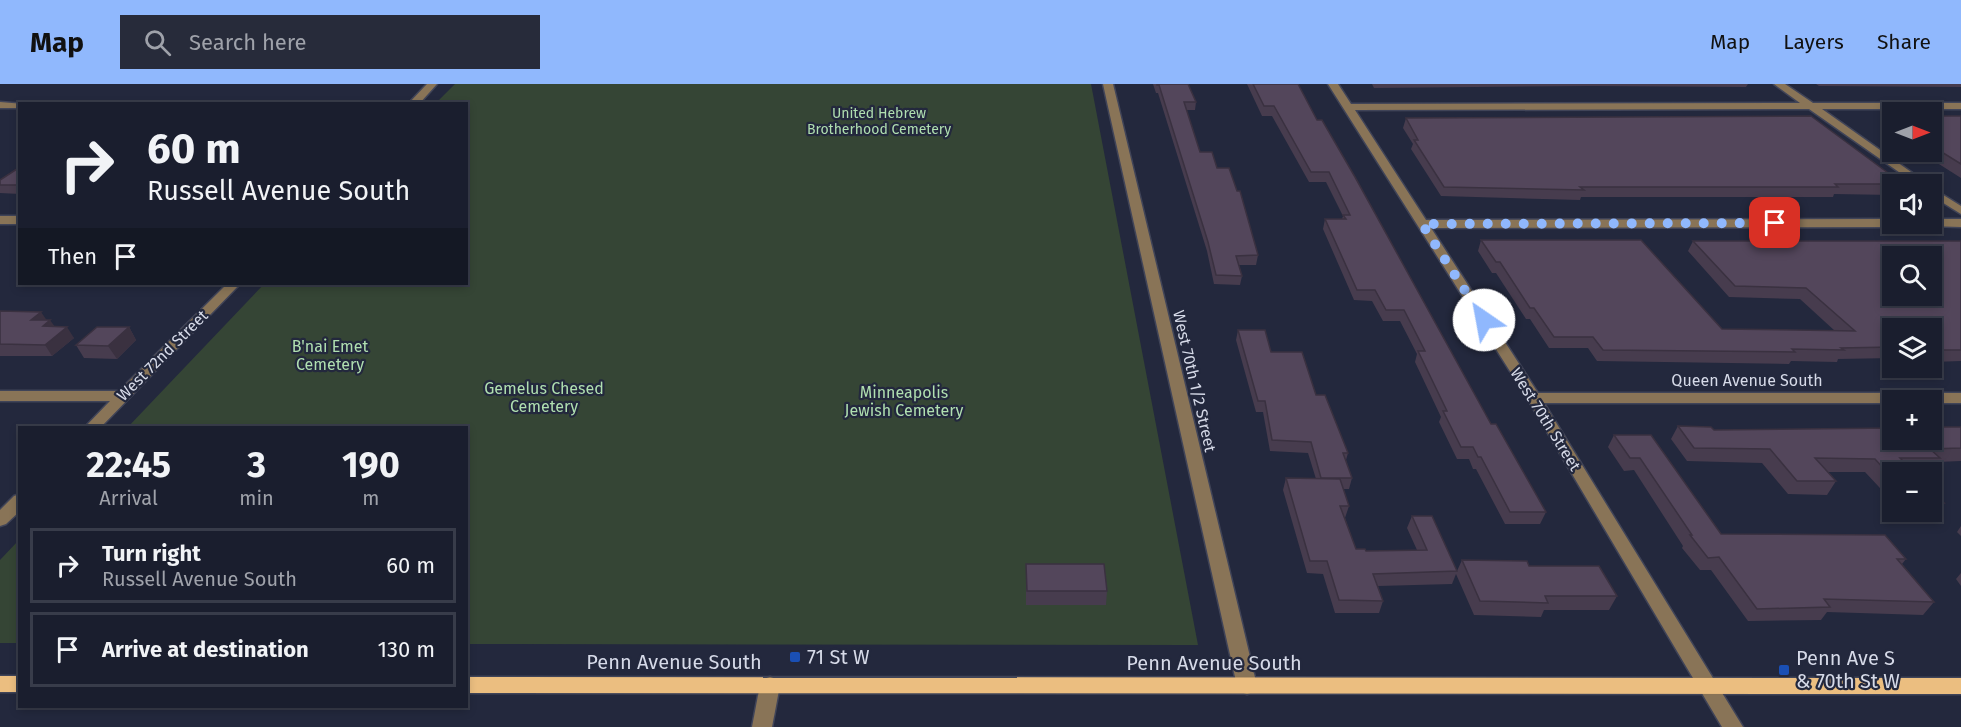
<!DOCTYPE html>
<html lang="en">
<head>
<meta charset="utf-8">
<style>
	:root { --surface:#1a1e2e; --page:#272b3a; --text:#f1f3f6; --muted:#9fa2aa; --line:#383c4a; --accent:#90b8fd }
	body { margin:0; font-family:"Fira Sans",sans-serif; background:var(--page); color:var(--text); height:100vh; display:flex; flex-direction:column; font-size:22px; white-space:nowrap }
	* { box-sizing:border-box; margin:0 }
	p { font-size:20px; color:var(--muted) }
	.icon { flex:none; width:33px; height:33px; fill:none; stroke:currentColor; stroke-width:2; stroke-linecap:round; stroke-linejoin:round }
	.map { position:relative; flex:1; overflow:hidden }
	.panel { position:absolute; left:18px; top:342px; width:450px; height:282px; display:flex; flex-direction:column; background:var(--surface); border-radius:0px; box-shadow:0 3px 9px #0003,0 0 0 2px var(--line) }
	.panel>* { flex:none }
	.guide { position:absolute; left:18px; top:18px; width:450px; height:183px; border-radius:0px; box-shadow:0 3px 9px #0003,0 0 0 2px var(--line); background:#1a1e2e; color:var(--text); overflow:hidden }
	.needle { width:39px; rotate:90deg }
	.tools { position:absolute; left:1882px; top:18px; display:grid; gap:12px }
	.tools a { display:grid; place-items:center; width:60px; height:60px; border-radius:0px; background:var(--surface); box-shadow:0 3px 9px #0003,0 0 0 2px var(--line); font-size:30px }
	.pin { position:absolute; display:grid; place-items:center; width:51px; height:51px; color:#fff; margin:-26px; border-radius:12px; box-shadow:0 3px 9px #0006 }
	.me { position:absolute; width:66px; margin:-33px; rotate:327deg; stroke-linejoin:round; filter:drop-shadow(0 0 4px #0008) }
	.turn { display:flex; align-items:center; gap:21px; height:126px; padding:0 30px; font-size:27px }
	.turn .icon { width:78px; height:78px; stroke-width:2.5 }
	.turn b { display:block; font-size:42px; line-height:51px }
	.then { display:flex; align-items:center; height:57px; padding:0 30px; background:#0003; gap:12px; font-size:22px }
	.eta { display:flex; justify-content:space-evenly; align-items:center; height:102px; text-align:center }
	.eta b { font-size:36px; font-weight:700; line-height:42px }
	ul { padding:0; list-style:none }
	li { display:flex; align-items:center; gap:18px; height:75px; margin:0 12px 9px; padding:0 18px; border:3px solid var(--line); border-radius:0px }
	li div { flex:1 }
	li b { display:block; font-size:22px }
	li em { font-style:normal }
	header { display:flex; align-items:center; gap:36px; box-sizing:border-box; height:84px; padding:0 30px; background:var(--accent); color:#111 }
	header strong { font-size:28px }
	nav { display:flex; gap:33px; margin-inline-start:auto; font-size:21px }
	.search { width:420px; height:54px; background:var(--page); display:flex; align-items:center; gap:15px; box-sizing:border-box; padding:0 21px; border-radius:0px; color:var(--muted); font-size:22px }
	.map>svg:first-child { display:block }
	.green { fill:#354535 }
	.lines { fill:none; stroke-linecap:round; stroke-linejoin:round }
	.minor-casing { stroke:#404458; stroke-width:3 }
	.major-casing { stroke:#404458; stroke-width:3 }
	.minor { fill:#897457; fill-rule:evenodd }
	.major { fill:#ebbe80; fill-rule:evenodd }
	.wall { fill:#473c4e }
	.shaded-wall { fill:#3a3140 }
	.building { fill:#53465b; stroke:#3a3140; stroke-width:1.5; fill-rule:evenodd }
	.route { stroke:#90b8fd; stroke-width:10; stroke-dasharray:0 18 }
	.transit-dot { fill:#1a4fb4; stroke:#23283d; stroke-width:2 }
	.labels { text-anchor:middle; stroke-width:4.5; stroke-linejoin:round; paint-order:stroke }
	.far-park-label { font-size:14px; fill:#b0dfb0; stroke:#23283d }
	.park-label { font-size:16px; fill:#b0dfb0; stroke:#23283d }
	.street-label { font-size:16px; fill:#d6dae8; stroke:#23283d }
	.near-poi-label { font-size:20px; fill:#d6dae8; stroke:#23283d; text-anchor:start }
	.near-street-label { font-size:20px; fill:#d6dae8; stroke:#23283d }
</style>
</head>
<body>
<header>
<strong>Map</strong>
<div class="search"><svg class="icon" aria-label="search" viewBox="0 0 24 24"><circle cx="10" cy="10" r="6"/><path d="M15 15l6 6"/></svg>Search here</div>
<nav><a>Map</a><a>Layers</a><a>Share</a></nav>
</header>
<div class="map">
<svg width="1961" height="643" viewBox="0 0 1961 643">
	<rect width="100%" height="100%" fill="#23283d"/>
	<!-- green -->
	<g class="green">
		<path d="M455,0h636l107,561 -731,-1 -1,-216h-339l137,-144h202v-180l-30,-1z"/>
		<path d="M19,456v103h-19v-83z"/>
	</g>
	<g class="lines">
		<defs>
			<g id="minor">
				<path d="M427,0h10l-18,20h-11z"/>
				<path d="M1103,0h10l144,602 -3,6 -7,2 -7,-2 -3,-6z"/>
				<path d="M1328,0h10l13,20 449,-1 -26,-19h11l28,19h148v6h-139l106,75h-12l-107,-75 -454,1 71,110 467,-1v5h6l-6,3 -462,1 107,165h423v10h-29v-3h-39v3h-349l199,324h-21l-195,-329z"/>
				<path d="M0,18l24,2h-4v4h-20z"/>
				<path d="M1932,104l29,18v8l-29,-18z"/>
				<rect x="0" y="132" width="20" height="8"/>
				<path d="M1932,135h29v8l-33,-1 -2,-2h6z"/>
				<path d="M227,200h13l-140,144h-16l26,-27h-110v-10h119z"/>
				<path d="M20,410v17l-14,13 -6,2v-16l14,-14z"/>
				<path d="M770,593l7,2 3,6 -8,42h-20l8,-42 3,-6z"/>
			</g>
			<g id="major">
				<rect x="0" y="592" width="20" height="16"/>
				<path d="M466,593l1495,1v16l-1495,-1z"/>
			</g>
		</defs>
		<!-- minor casing -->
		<use href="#minor" class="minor-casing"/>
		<!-- major casing -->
		<use href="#major" class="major-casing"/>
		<!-- minor -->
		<use href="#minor" class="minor"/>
		<!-- major -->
		<use href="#major" class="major"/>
	</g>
	<!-- wall -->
	<g class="wall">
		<path d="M1153,0h35l8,18 -1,8h-9l14,42 17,16 41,87 -2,10h-17l3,11 -2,9 -26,-1 -7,-33 -49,-158h-2z"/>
		<path d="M1247,0h51l19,36 174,304 55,88 -6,12h-35l-29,-55h-3l-4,-10h-12l-18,-37 2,-5 -26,-55 2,-8 -17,-33h-17l-11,-20 -18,-1 -31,-71 2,-10h17l1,-3 -17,-34h-17l-37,-66h-10z"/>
		<path d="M1372,0h376l-2,3 -156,-1 -216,2z"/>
		<path d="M1816,0h145v3l-142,-1z"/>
		<path d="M1885,32h8v18l-13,-8z"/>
		<path d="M1932,32h29v62l-41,-26h12z"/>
		<path d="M1406,34l487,66v11l-59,-1 -1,3h-252l-1,3 -139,-4 -30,-47 2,-5 -10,-16z"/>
		<path d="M20,83v27l-20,-1v-13z"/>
		<path d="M1481,156l241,89 113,2 -35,-32 -71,-2 -41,-46 5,-10h268v120l-29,1v-34h-39v30l-55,1 -1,3 -46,-1 -2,3 -192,-3 -9,-13h-39l-19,-29h-4l-30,-46h-4l-14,-22z"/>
		<path d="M0,227l47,9 7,6 20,12 -22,18h-52z"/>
		<path d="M129,243l7,13 -19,19 -33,-1 -8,-13z"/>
		<path d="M1238,246l33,22 45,43 32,58 -2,7 6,18 -3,11h-6l6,17 -4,12 11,31 10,2 51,-1 -10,-22 5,-12 45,55 5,-11 67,6 88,30 -8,14h-65l-3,7 -67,-2 -18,-41 -4,10 -74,2 5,15 -4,12h-44l-12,-39 -16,-1 -24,-83 3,-12 30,1 -8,-26 -38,-2 -7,-39h-7l-20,-72z"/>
		<path d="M1678,342l36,4 247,-3v34l-24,1 -7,10h-37v30l-28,-30h-38l9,9 -9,14 -39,-1 -26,-31 -75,-2 -16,-22z"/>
		<path d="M1614,351h37l70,99 185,25 -4,5 32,38 -11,13 -96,-3 -6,8 -73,1 -37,-51h-11l-18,-22 1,-2 -49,-76 -10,1 -16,-24z"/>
		<path d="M1932,407l12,12 -11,13h-28l-4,-4h31z"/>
		<path d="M1961,442v10l-4,-4z"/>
		<path d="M1026,480l81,27 -1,14h-80z"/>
		<path d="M1961,489v13l-5,-7z"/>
	</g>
	<!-- shaded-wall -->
	<g class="shaded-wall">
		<path d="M41,228l7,10 2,-2 8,11 -27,-11z"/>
		<path d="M67,243l7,11 -22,18 -7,-11z"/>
		<path d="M129,243l7,13 -19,19 -9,-13z"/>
	</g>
	<!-- building -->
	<g class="building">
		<path d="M1157,0h31l8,18h-12l16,50h12l5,16h12l8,23h3l18,64 -22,1 6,20 -26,-1 -8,-33 -49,-157h-2z"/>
		<path d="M1253,0h45l19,36h5l33,57 136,247h5l50,88h-36l-29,-55h-3l-5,-10h-12l-18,-36h4l-29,-60h7l-21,-41h-18l-11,-20h-18l-32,-71h21l-3,-4h7l-21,-43h-18l-37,-66h-10z"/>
		<path d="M1811,32l92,68h-68l3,3h-258l4,3 -140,-3 -30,-47h4l-12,-22z"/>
		<path d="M1885,32h8v5z"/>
		<path d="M1932,32h29v48l-29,-18z"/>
		<path d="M20,83v18h-20v-5z"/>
		<path d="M1481,156h160l81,89 133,2 -49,-43 -71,-2 -42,-45h268v109h-29v-22h-39v19l-52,1 3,2 -52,-1 3,3 -192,-2 -10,-13h-39l-20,-29h-4l-30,-46h-4zM1893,172h39v40h-39z"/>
		<path d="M0,227l41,1 -10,8h19l-7,6 24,1 -22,18 -45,-1z"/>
		<path d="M97,243h32l-21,19 -32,-1z"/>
		<path d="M1238,246h27l6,22h31l14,43h9l23,58h-5l9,25h-31l-10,-36 -39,-2 -7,-39h-7z"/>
		<path d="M1678,342l33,1 3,3 179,-2v12h39v-13h29v21l-31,1 10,9h-40l14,14h-21v7l-18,-20 -60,-1 21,23h-39l-27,-32 -76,-1z"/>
		<path d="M1614,351h37l70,99 164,1 21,24h-9l37,43 -110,-3 6,8 -73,2 -38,-52 -11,1 -18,-23h2l-52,-77h-10z"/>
		<path d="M1286,394l54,1 9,27h-9l16,43h9l1,2 61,-1 -15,-34h20l25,55 -84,3 10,27 -44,-1 -12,-39h-17z"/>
		<path d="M1932,407l12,12h-12z"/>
		<path d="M1462,476l65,1 2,5h70l18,30h-72l3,7 -68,-2z"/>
		<path d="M1026,480h78l3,27h-80z"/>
	</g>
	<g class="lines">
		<!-- route -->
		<path class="route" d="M1484,236l-62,-96 353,-1"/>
	</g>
	<!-- markers -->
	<g class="transit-dot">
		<rect x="789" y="567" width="12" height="12" rx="3"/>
		<rect x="1778" y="580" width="12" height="12" rx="3"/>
	</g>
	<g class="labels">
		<!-- far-park labels -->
		<g class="far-park-label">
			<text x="879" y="34">United Hebrew<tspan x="879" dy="16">Brotherhood Cemetery</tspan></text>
		</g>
		<!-- park labels -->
		<g class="park-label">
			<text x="330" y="268">B'nai Emet<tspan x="330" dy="18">Cemetery</tspan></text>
			<text x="544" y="310">Gemelus Chesed<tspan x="544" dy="18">Cemetery</tspan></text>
			<text x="904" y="314">Minneapolis<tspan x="904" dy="18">Jewish Cemetery</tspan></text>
		</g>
		<!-- street labels -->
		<g class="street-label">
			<text transform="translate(162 271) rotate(-45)" y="6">West 72nd Street</text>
			<text x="1747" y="302">Queen Avenue South</text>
			<text transform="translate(1195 297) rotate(77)" y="6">West 70th 1/2 Street</text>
			<text transform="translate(1546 335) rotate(58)" y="6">West 70th Street</text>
		</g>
		<!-- near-poi labels -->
		<g class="near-poi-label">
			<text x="807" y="580">71 St W</text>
			<text x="1796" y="581">Penn Ave S<tspan x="1796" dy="23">&amp; 70th St W</tspan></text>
		</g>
		<!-- near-street labels -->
		<g class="near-street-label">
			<text x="674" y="585">Penn Avenue South</text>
			<text x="1214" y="586">Penn Avenue South</text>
		</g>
	</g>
</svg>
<div class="tools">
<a><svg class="needle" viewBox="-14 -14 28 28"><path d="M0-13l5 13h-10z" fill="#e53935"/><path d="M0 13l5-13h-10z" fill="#9fa2aa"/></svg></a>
<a><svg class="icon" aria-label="sound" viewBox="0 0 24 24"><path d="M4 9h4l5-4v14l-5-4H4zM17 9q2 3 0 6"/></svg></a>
<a><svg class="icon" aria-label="search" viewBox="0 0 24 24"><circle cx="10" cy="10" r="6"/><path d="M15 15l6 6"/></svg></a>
<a><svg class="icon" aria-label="layers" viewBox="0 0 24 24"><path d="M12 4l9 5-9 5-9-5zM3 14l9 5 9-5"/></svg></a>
<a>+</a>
<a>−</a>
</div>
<div class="pin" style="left:1775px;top:139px;background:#d93025"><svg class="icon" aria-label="arrive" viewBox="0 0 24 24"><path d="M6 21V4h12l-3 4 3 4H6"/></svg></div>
<svg class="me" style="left:1484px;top:236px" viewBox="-20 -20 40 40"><circle r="19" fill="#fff"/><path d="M0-13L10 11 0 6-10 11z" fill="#90b8fd"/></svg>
<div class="guide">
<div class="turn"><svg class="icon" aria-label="right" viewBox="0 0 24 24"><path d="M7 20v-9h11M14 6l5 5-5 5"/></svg><div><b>60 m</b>Russell Avenue South</div></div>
<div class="then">Then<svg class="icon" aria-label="arrive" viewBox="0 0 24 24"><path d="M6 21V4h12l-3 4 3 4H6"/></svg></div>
</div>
<section class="panel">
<div class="eta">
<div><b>22:45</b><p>Arrival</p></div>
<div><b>3</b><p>min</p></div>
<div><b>190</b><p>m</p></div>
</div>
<ul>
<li><svg class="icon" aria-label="right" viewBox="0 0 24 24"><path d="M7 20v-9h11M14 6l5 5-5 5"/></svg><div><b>Turn right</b><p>Russell Avenue South</p></div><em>60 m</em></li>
<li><svg class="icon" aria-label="arrive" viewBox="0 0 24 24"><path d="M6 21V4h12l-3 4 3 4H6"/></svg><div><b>Arrive at destination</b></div><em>130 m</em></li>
</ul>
</section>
</div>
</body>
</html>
